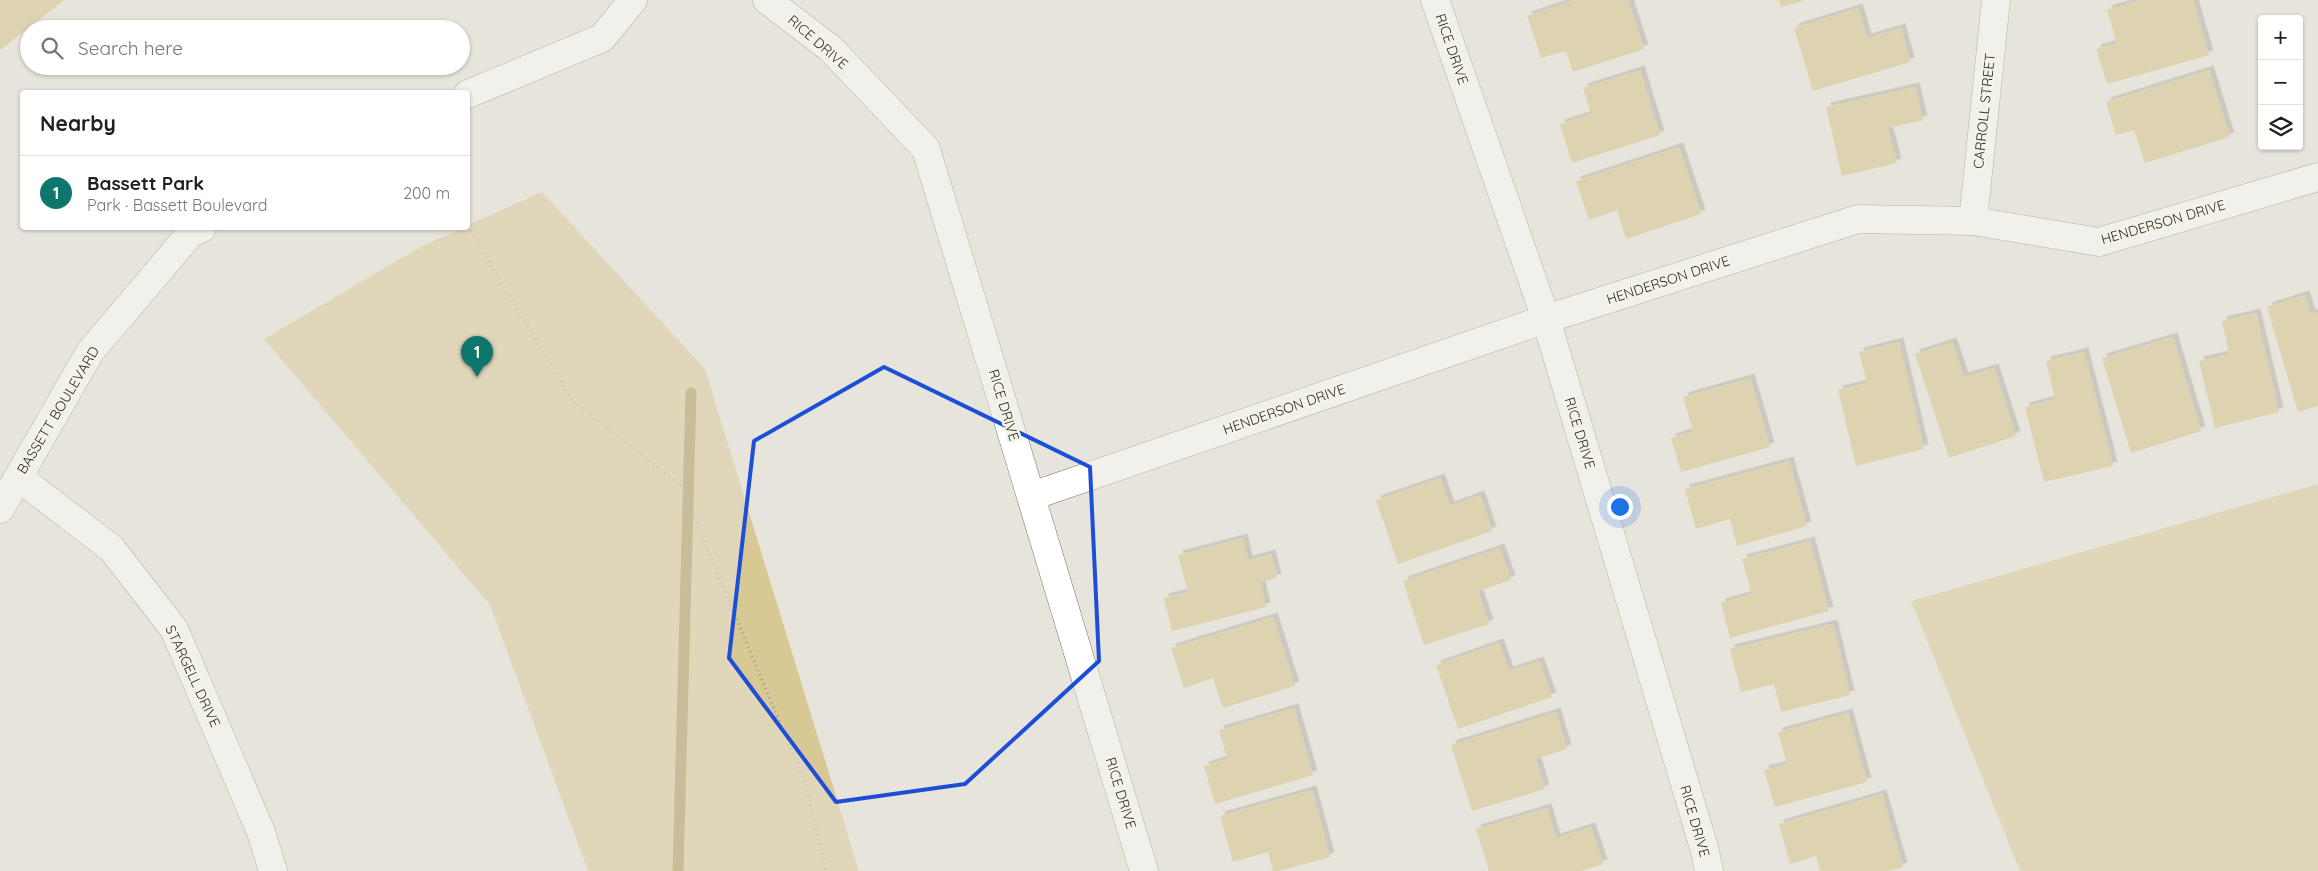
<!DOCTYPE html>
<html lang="en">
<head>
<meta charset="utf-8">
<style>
	:root { --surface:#fff; --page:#f6f6f6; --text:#202124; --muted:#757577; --line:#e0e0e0; --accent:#0f766e }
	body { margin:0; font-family:Quicksand,sans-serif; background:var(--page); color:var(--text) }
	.controls { position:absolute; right:15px; top:15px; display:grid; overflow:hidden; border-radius:5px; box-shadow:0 1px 4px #0004 }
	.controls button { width:45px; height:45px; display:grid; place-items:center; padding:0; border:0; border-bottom:1px solid var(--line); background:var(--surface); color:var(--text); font:25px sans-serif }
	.you { position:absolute; left:1619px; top:506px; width:18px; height:18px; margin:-12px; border:4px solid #fff; border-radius:50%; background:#1a73e8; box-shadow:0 0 0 8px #1a73e833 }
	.badge { display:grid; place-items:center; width:32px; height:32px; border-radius:50%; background:var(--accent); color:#fff; font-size:16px; font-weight:700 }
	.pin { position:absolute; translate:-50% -41px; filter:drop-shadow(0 1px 2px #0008) }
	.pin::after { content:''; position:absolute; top:26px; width:18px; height:15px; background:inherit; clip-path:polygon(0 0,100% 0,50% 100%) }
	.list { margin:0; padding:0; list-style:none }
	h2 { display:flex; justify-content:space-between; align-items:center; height:65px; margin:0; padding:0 20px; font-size:21px }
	h2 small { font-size:16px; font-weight:400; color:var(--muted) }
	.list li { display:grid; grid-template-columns:32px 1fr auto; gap:15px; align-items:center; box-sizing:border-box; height:75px; padding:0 20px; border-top:1px solid var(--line) }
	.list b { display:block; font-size:19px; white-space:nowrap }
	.list p { margin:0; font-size:16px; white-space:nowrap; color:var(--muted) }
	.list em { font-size:16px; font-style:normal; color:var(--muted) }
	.icon { flex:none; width:28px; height:28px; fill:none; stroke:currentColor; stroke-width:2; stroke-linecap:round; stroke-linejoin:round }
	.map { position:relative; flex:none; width:2318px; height:871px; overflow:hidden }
	.search { position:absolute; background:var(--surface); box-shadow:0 1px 4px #0004; left:20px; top:20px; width:450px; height:55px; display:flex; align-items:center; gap:12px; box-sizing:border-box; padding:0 18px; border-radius:28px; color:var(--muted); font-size:19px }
	.panel { position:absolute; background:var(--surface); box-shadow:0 1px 4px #0004; left:20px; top:90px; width:450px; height:140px; border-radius:5px }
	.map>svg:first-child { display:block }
</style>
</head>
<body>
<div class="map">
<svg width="2318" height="871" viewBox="0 0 2318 871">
	<defs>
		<filter id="shadow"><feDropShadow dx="4.5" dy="-4.5" stdDeviation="0" flood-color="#0004"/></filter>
	</defs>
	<rect width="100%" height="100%" fill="#e7e4db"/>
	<!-- green -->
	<g fill="#d8c894">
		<path d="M 542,192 L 705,369 L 859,871 L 588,871 L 490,605 L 264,339 L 420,247 L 463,228 L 468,228 L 468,225 Z"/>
		<path d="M 2318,484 L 2318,871 L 2020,871 L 1911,601 Z"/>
	</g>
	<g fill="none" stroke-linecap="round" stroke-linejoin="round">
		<!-- stream -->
		<path stroke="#a28e4b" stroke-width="11" d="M 678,871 L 691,393"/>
	</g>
	<!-- building -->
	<g fill="#d3bf7b" filter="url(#shadow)">
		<path d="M 0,0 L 64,0 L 0,50 Z"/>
		<path d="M 1575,0 L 1628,0 L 1644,49 L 1573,72 L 1566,51 L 1541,58 L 1527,16 Z"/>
		<path d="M 1779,0 L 1803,0 L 1803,1 L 1781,7 Z"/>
		<path d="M 2140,0 L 2193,0 L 2209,55 L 2107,84 L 2096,49 L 2117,43 L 2107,10 Z"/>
		<path d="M 1858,8 L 1867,38 L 1901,28 L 1910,62 L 1813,91 L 1794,28 Z"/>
		<path d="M 1640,70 L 1660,135 L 1572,163 L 1560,124 L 1591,114 L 1583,88 Z"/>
		<path d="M 2209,70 L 2230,137 L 2145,163 L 2134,130 L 2116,135 L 2106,102 Z"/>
		<path d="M 1915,87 L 1923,120 L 1888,128 L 1897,163 L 1842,176 L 1826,107 Z"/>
		<path d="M 1679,147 L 1701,214 L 1626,239 L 1617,210 L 1589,220 L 1576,181 Z"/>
		<path d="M 2305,295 L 2311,314 L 2318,312 L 2318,406 L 2298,412 L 2267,307 Z"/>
		<path d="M 2256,313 L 2279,412 L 2215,428 L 2199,361 L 2229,354 L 2222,321 Z"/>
		<path d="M 2173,337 L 2201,431 L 2131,453 L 2102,358 Z"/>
		<path d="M 1899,342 L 1924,449 L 1856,466 L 1838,390 L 1867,383 L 1859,352 Z"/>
		<path d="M 1952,342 L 1964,377 L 1994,368 L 2016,436 L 1949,458 L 1915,354 Z"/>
		<path d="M 2084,352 L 2113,466 L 2044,482 L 2025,407 L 2055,399 L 2046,361 Z"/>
		<path d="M 1750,378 L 1770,447 L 1681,472 L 1671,438 L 1693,431 L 1683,397 Z"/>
		<path d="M 1789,461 L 1807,526 L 1737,546 L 1730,519 L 1696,529 L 1685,489 Z"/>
		<path d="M 1440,478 L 1450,506 L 1480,495 L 1492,531 L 1398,564 L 1376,500 Z"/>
		<path d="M 1243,538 L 1248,560 L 1271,554 L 1277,578 L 1260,582 L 1266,607 L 1172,631 L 1164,598 L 1188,592 L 1178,555 Z"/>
		<path d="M 1810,541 L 1829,611 L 1730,638 L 1721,603 L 1752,594 L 1742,559 Z"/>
		<path d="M 1500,548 L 1511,580 L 1478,591 L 1489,624 L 1424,645 L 1403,581 Z"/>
		<path d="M 1273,617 L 1295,686 L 1223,708 L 1213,678 L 1184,688 L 1171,648 Z"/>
		<path d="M 1833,624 L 1850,695 L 1781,712 L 1774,684 L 1741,692 L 1730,649 Z"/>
		<path d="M 1499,643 L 1509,671 L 1539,661 L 1552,697 L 1458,729 L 1436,665 Z"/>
		<path d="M 1294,708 L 1313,775 L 1215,804 L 1204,766 L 1227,759 L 1219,730 Z"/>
		<path d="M 1556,712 L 1567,749 L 1536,759 L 1545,789 L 1472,811 L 1451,745 Z"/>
		<path d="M 1848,713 L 1867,782 L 1775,807 L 1764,770 L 1787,764 L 1778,732 Z"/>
		<path d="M 1312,790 L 1330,857 L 1279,871 L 1273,871 L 1268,852 L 1233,862 L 1220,816 Z"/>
		<path d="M 1882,794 L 1903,867 L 1889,871 L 1820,871 L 1816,856 L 1790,864 L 1779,824 Z"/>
		<path d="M 1547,808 L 1556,838 L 1591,827 L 1603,864 L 1581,871 L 1489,871 L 1476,829 Z"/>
	</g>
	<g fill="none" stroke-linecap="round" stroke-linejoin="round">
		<defs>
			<g id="minor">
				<path d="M 767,0 L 831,49 L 926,149 L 1144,871"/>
				<path d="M 1435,0 L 1546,319 L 1705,851 L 1709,871"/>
				<path d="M 468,94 L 602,38 L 633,0"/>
				<path d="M 1973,221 L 1996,0"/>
				<path d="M 18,477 L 111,548 L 174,629 L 261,832 L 273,871"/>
				<path d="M 1032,496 L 1546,319 L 1858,219 L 1973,221 L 2099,242 L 2318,177"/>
				<path d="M 0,509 L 90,352 L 190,234 L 202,228"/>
			</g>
		</defs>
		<!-- minor casing -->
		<use href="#minor" stroke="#79766d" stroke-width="29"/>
		<!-- path -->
		<path stroke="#9c9a93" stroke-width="3" stroke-dasharray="1 4" stroke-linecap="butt" d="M 468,227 L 572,400 L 682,487 L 806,786 L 826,871"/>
		<!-- minor -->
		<use href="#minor" stroke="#fff" stroke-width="28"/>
	</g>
	<!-- marked area -->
	<path d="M0 0H2318V871H0ZM 884,367 L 1090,467 L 1099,661 L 965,784 L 836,802 L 729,658 L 754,441 Z" fill="#e7e4db" fill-opacity=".55" fill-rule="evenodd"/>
	<path fill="none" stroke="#1d4ed8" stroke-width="4" stroke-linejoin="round" d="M 884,367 L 1090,467 L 1099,661 L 965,784 L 836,802 L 729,658 L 754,441 Z"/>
	<g text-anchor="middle" stroke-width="5" stroke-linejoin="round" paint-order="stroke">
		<!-- street labels -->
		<g font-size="14" fill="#2e2d29" stroke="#f5f2e8">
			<text transform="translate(818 42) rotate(41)" y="5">RICE DRIVE</text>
			<text transform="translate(1452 49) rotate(71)" y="5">RICE DRIVE</text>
			<text transform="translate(1984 111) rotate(-84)" y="5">CARROLL STREET</text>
			<text transform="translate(2163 222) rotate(-16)" y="5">HENDERSON DRIVE</text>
			<text transform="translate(1668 280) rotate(-18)" y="5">HENDERSON DRIVE</text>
			<text transform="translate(1004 405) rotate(73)" y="5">RICE DRIVE</text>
			<text transform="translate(1284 409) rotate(-19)" y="5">HENDERSON DRIVE</text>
			<text transform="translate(58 410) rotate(-59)" y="5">BASSETT BOULEVARD</text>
			<text transform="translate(1580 433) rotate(73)" y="5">RICE DRIVE</text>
			<text transform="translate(193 676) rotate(65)" y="5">STARGELL DRIVE</text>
			<text transform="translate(1121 793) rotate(73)" y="5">RICE DRIVE</text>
			<text transform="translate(1695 821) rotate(74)" y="5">RICE DRIVE</text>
		</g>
	</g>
</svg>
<div class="controls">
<button>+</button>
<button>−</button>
<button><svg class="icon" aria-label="layers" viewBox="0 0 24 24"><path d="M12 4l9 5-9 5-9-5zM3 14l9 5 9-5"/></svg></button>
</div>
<div class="you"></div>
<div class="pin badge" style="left:477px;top:377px">1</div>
<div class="search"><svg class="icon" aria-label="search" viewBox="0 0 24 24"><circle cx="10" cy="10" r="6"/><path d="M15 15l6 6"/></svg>Search here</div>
<section class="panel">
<h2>Nearby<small></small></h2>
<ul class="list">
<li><span class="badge">1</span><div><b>Bassett Park</b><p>Park · Bassett Boulevard</p></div><em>200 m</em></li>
</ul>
</section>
</div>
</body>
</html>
